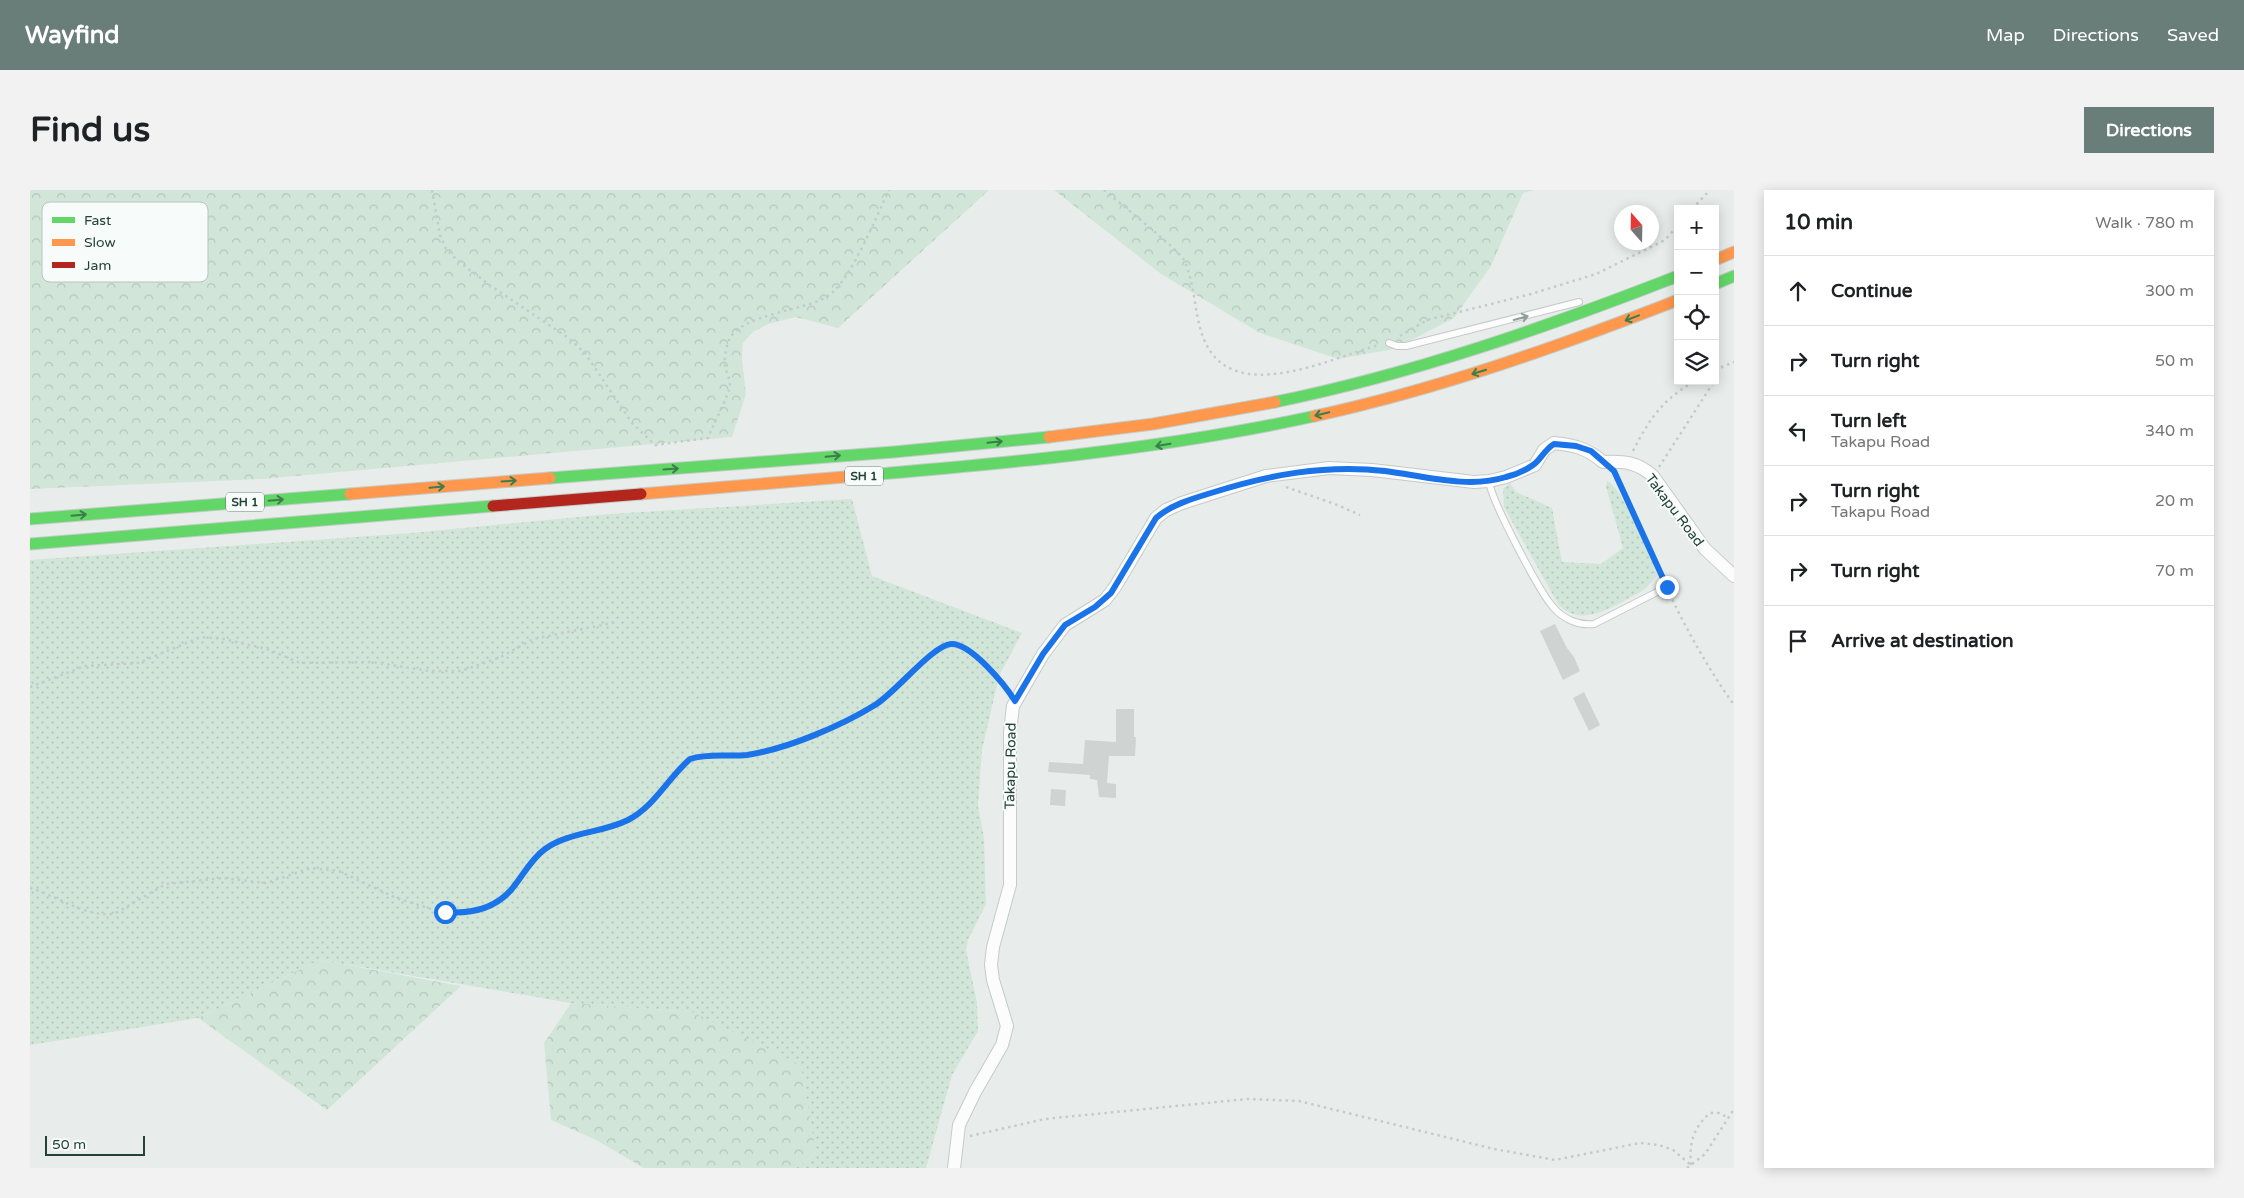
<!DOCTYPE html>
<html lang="en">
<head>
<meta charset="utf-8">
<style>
	:root { --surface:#fff; --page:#f2f2f2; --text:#202124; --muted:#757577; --line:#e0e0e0; --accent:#697e78 }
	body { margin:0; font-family:"Varela Round",sans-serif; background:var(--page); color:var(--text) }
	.controls { position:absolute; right:15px; top:15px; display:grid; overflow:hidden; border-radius:0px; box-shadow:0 2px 12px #0003 }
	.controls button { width:45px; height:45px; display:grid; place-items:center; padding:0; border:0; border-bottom:1px solid var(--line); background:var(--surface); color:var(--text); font:25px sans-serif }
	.compass { position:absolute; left:1584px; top:15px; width:45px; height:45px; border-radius:50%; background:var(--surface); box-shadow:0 2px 12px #0003; rotate:340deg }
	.scale { position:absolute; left:15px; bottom:12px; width:100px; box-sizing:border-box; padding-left:5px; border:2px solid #24423a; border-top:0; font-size:14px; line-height:18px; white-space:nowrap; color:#24423a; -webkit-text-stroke:4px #f7fbf9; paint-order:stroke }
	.stop { position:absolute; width:15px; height:15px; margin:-11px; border:4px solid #1a73e8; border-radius:50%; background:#fff }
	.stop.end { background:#1a73e8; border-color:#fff; box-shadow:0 1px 5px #0008 }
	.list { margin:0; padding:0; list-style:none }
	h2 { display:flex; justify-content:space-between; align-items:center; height:65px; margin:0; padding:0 20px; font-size:21px }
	h2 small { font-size:16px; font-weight:400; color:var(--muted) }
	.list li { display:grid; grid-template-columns:32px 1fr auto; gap:15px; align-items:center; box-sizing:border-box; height:70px; padding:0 20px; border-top:1px solid var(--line) }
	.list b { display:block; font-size:19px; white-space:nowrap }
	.list p { margin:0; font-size:16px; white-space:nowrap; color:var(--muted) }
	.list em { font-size:16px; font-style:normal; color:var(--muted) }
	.icon { flex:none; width:28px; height:28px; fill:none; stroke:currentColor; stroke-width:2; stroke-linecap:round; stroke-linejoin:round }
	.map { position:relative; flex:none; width:1704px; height:978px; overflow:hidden; border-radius:0px }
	header { display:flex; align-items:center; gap:30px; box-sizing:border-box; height:70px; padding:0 25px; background:var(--accent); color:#fff }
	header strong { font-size:24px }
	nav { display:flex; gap:28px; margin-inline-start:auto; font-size:18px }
	.intro { display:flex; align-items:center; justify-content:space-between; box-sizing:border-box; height:120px; padding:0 30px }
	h1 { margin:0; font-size:35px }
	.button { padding:12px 22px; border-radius:0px; background:var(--accent); color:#fff; font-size:18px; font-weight:700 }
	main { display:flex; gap:30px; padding:0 30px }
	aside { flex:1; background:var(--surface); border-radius:0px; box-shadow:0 2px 12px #0003 }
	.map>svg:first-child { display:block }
</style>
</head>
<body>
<header>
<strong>Wayfind</strong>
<nav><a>Map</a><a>Directions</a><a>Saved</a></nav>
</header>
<div class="intro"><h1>Find us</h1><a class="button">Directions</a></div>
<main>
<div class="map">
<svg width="1704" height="978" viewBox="0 0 1704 978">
	<defs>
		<pattern id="grass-dots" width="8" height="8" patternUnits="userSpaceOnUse" patternTransform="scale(1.25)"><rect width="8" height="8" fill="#d1e6d8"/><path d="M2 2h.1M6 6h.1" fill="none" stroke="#b3c6ba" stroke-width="1.8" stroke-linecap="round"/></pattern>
		<pattern id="forest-crowns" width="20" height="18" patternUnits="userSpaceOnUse" patternTransform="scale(1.25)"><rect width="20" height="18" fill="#d1e6d8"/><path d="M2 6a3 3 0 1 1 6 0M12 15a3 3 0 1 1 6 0" fill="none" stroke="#b3c6ba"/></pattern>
	</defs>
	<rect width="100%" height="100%" fill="#e8edeb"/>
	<!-- grass -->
	<g fill="url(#grass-dots)">
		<path d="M 1577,291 C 1593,297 1620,367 1628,385 L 1615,399 L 1609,403 C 1584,415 1552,440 1528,414 L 1474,317 L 1473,299 L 1480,293 L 1486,302 L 1522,318 L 1532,372 L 1571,374 L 1593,358 L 1576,297 Z"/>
		<path d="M 822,309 L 842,386 L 992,443 L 969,486 L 952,560 L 948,616 L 954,648 L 956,714 L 938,750 L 936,760 L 947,813 L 948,841 L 922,885 L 896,978 L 766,978 L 786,963 L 662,822 L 541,813 L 290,770 L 168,828 L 0,855 L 0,370 L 382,343 L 580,324 Z"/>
	</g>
	<!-- forest -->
	<g fill="url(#forest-crowns)">
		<path d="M 0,0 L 959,0 L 808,138 L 766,127 L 738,134 L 723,142 L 713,153 L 712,170 L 716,204 L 702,247 L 232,289 L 0,299 Z"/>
		<path d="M 1024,0 L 1504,0 L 1493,3 L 1461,76 L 1424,128 L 1364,159 L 1308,169 L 1230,143 L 1131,84 Z"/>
		<path d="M 290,770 L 431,796 L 297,920 L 168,828 Z"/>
		<path d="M 541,813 L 662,822 L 771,875 L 786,963 L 766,978 L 614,978 L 566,950 L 521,930 L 514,853 Z"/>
	</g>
	<!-- building -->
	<g fill="#cfd4d2">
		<path d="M 1525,434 L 1537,458 L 1544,467 L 1550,481 L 1533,490 L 1510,441 Z"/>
		<path d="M 1554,502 L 1570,535 L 1559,541 L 1543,508 Z"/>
		<path d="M 1086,519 L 1104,519 L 1104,547 L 1106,547 L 1105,566 L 1079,566 L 1077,593 L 1086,594 L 1086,608 L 1069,607 L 1067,590 L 1060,589 L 1060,585 L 1018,582 L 1019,572 L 1053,574 L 1055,550 L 1086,552 Z"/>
		<path d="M 1021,599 L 1036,600 L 1035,616 L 1020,615 Z"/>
	</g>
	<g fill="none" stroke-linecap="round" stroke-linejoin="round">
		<defs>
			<g id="lane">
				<path d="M 1359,153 L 1367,156 L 1376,156 L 1549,112"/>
				<path d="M 1459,291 C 1461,310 1509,401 1523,417 C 1533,429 1549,436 1564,434 L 1627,402"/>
			</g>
			<path id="street" d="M 924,978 L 929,935 L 945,902 L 972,855 L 977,836 L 963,790 L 961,775 L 963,757 L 980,695 L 980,542 L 983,516 L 1013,464 L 1035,435 L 1075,410 L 1085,397 L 1126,328 L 1136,320 L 1152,313 L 1236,286 L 1299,278 L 1342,280 L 1444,292 L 1459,291 L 1476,287 L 1505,275 L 1514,260 L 1524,253 C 1544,255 1557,258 1573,272 C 1594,271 1607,272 1623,286 L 1675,359 L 1704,386"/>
			<g id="fast">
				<path d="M 1685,94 L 1704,86"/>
				<path d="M 1245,212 C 1383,184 1517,137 1648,86"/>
				<path d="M 826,286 C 981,273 1134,259 1285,226"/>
				<path d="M 520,288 L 864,262 L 1019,247"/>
				<path d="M 0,329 L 320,304"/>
				<path d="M 0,354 L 463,316"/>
			</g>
			<g id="slow">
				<path d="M 1685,70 L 1704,62"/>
				<path d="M 1285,226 C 1409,199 1530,156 1648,110"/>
				<path d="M 1019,247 L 1123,234 L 1245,212"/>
				<path d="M 320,304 L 520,288"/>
				<path d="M 611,304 L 826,286"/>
			</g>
			<path id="jam" d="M 463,316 L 611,304"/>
		</defs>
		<!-- lane casing -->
		<use href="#lane" stroke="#c5cac8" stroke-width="8"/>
		<!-- street casing -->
		<use href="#street" stroke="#c5cac8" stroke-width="14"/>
		<!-- fast casing -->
		<use href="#fast" stroke="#c3ccc9" stroke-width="13"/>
		<!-- slow casing -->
		<use href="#slow" stroke="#c3ccc9" stroke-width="13"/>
		<!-- jam casing -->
		<use href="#jam" stroke="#c3ccc9" stroke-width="13"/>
		<!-- path -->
		<g stroke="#c3ccca" stroke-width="2.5" stroke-dasharray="2.5 4" stroke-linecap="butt">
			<path d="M 402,0 L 410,45 L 416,59 L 428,71 L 461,96 L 537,147 L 555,163 L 602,233 L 625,255 L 678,248 C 683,234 698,208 700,195 C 700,189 696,182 695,176 C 694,170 696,156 699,150 C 710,124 775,121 798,106 C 820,92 847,25 859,0"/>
			<path d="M 1074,0 C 1087,11 1149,60 1154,70 C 1165,93 1164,123 1173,147 C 1200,219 1300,168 1349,155"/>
			<path d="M 1662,19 L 1680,0"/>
			<path d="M 1370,146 L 1397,130 L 1501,104 L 1566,84 L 1635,50 L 1648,35"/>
			<path d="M 1685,180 L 1704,172"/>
			<path d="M 1603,261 C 1620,228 1632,210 1665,191"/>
			<path d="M 1629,277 L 1685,190"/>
			<path d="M 1587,285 C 1620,364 1654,445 1704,515"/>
			<path d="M 1256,297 L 1305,314 L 1330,325"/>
			<path d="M 0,497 L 55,476 L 108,473 L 171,447 L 193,449 L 237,459 L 270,473 L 342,472 L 399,481 L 431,481 L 471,467 L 503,449 L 587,432"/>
			<path d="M 0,698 C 28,706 54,727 84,724 L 136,694 L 193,688 L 236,693 L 281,678 L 309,681 L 364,707 L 404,720 L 425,723 L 450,719 L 468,711 L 482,700 L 506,666 L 524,653 L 578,638 L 612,622 L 650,578 L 660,569 L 672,565 L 718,564 L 762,552 L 810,532 L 855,508 L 912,457 C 938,446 964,483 979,501"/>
			<path d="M 940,946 L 1015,929 L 1217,909 L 1269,911 L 1464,959 L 1525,970 L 1610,953 L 1629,955 L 1643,960 L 1661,975"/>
			<path d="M 1661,975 C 1659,953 1663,938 1680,923 L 1689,923 L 1699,928"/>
			<path d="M 1657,978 L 1675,964 L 1704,919"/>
		</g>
		<!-- lane -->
		<use href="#lane" stroke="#fcfcfc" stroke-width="6"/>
		<!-- street -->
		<use href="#street" stroke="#fcfcfc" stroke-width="12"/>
		<!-- fast -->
		<use href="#fast" stroke="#63d668" stroke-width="11"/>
		<!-- slow -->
		<use href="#slow" stroke="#ff974d" stroke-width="11"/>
		<!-- jam -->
		<use href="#jam" stroke="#b3261e" stroke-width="11"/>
	</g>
	<!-- one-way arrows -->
	<defs><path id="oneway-shaft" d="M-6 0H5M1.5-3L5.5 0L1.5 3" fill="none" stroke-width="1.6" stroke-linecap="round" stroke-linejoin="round" transform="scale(1.25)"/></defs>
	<use stroke="#909f9b" href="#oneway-shaft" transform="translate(1491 128) rotate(-15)"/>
	<g stroke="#3d7d4c">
		<use href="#oneway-shaft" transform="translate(1602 128) rotate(159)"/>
		<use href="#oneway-shaft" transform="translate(1449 182) rotate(163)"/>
		<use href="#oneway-shaft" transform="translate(1292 224) rotate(167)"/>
		<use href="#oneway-shaft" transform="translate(965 252) rotate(-6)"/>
		<use href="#oneway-shaft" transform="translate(1133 255) rotate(171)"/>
		<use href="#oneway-shaft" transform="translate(803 266) rotate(-5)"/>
		<use href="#oneway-shaft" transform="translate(641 279) rotate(-4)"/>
		<use href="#oneway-shaft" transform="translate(479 291) rotate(-4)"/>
		<use href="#oneway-shaft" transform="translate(407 297) rotate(-5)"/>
		<use href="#oneway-shaft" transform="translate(246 310) rotate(-5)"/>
		<use href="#oneway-shaft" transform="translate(49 325) rotate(-5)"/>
	</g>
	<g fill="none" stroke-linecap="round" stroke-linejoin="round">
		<!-- route -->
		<path stroke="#1a73e8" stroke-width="6" d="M 415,722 C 439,724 464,719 481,700 C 493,686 500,670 515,659 C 539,642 572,643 598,630 C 624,617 638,588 660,569 C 679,563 698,567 717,565 C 757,559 811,536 845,515 C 865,503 903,455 921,454 C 941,453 975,495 985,511 L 1013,464 L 1035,435 L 1065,417 L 1081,403 L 1126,328 C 1141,315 1161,309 1181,303 C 1238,285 1295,274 1355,281 C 1394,286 1438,299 1476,287 C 1484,285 1496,280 1503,275 C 1510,271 1514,260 1524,254 L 1546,256 L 1561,261 L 1584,281 L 1637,397"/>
	</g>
	<g text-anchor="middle" stroke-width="4" stroke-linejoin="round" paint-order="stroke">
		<!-- shield labels -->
		<g fill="#f7fbf9" stroke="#637a73" stroke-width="1">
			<rect x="815" y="276.5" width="38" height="19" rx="4"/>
			<rect x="196" y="302.5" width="38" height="19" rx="4"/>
		</g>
		<g font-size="12" font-weight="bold" fill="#24423a">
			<text x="834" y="290">SH 1</text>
			<text x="215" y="316">SH 1</text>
		</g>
		<!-- street labels -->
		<g font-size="14" fill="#24423a" stroke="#f7fbf9">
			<text transform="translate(1645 320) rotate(53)" y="5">Takapu Road</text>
			<text transform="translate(980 576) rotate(-89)" y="5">Takapu Road</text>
		</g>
	</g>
	<!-- legend -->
	<rect x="12" y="12" width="166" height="80" rx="8" fill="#f7fbf9" stroke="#b8c4c0" stroke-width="1"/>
	<rect x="22" y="27" width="23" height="6" fill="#63d668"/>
	<rect x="22" y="49" width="23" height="7" fill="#ff974d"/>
	<rect x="22" y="72" width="23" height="6" fill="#b3261e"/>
	<g font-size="14" fill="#24423a">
		<text x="54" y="35">Fast</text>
		<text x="54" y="57">Slow</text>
		<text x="54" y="80">Jam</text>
	</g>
</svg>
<div class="controls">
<button>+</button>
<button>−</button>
<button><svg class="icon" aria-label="locate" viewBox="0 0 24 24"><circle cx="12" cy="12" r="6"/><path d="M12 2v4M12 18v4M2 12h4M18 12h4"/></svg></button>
<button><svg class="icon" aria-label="layers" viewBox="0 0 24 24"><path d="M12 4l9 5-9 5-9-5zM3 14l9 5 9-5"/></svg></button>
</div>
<svg class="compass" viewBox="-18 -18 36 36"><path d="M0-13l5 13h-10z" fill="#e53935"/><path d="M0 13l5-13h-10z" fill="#757577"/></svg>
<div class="scale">50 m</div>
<div class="stop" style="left:415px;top:722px"></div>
<div class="stop end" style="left:1637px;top:397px"></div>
</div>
<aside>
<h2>10 min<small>Walk · 780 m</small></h2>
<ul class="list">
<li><svg class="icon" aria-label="ahead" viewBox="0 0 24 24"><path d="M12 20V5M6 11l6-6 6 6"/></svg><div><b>Continue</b></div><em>300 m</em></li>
<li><svg class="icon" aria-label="right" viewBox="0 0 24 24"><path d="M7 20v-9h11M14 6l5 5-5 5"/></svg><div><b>Turn right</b></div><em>50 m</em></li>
<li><svg class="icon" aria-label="left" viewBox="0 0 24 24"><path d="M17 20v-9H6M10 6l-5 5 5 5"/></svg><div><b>Turn left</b><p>Takapu Road</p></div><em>340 m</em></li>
<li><svg class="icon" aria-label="right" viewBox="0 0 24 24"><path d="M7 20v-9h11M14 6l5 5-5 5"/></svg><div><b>Turn right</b><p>Takapu Road</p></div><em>20 m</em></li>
<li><svg class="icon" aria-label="right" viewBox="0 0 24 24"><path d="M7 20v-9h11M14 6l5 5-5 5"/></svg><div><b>Turn right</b></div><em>70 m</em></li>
<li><svg class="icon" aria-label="arrive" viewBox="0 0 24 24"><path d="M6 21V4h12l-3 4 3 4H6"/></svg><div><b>Arrive at destination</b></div></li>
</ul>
</aside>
</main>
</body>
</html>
